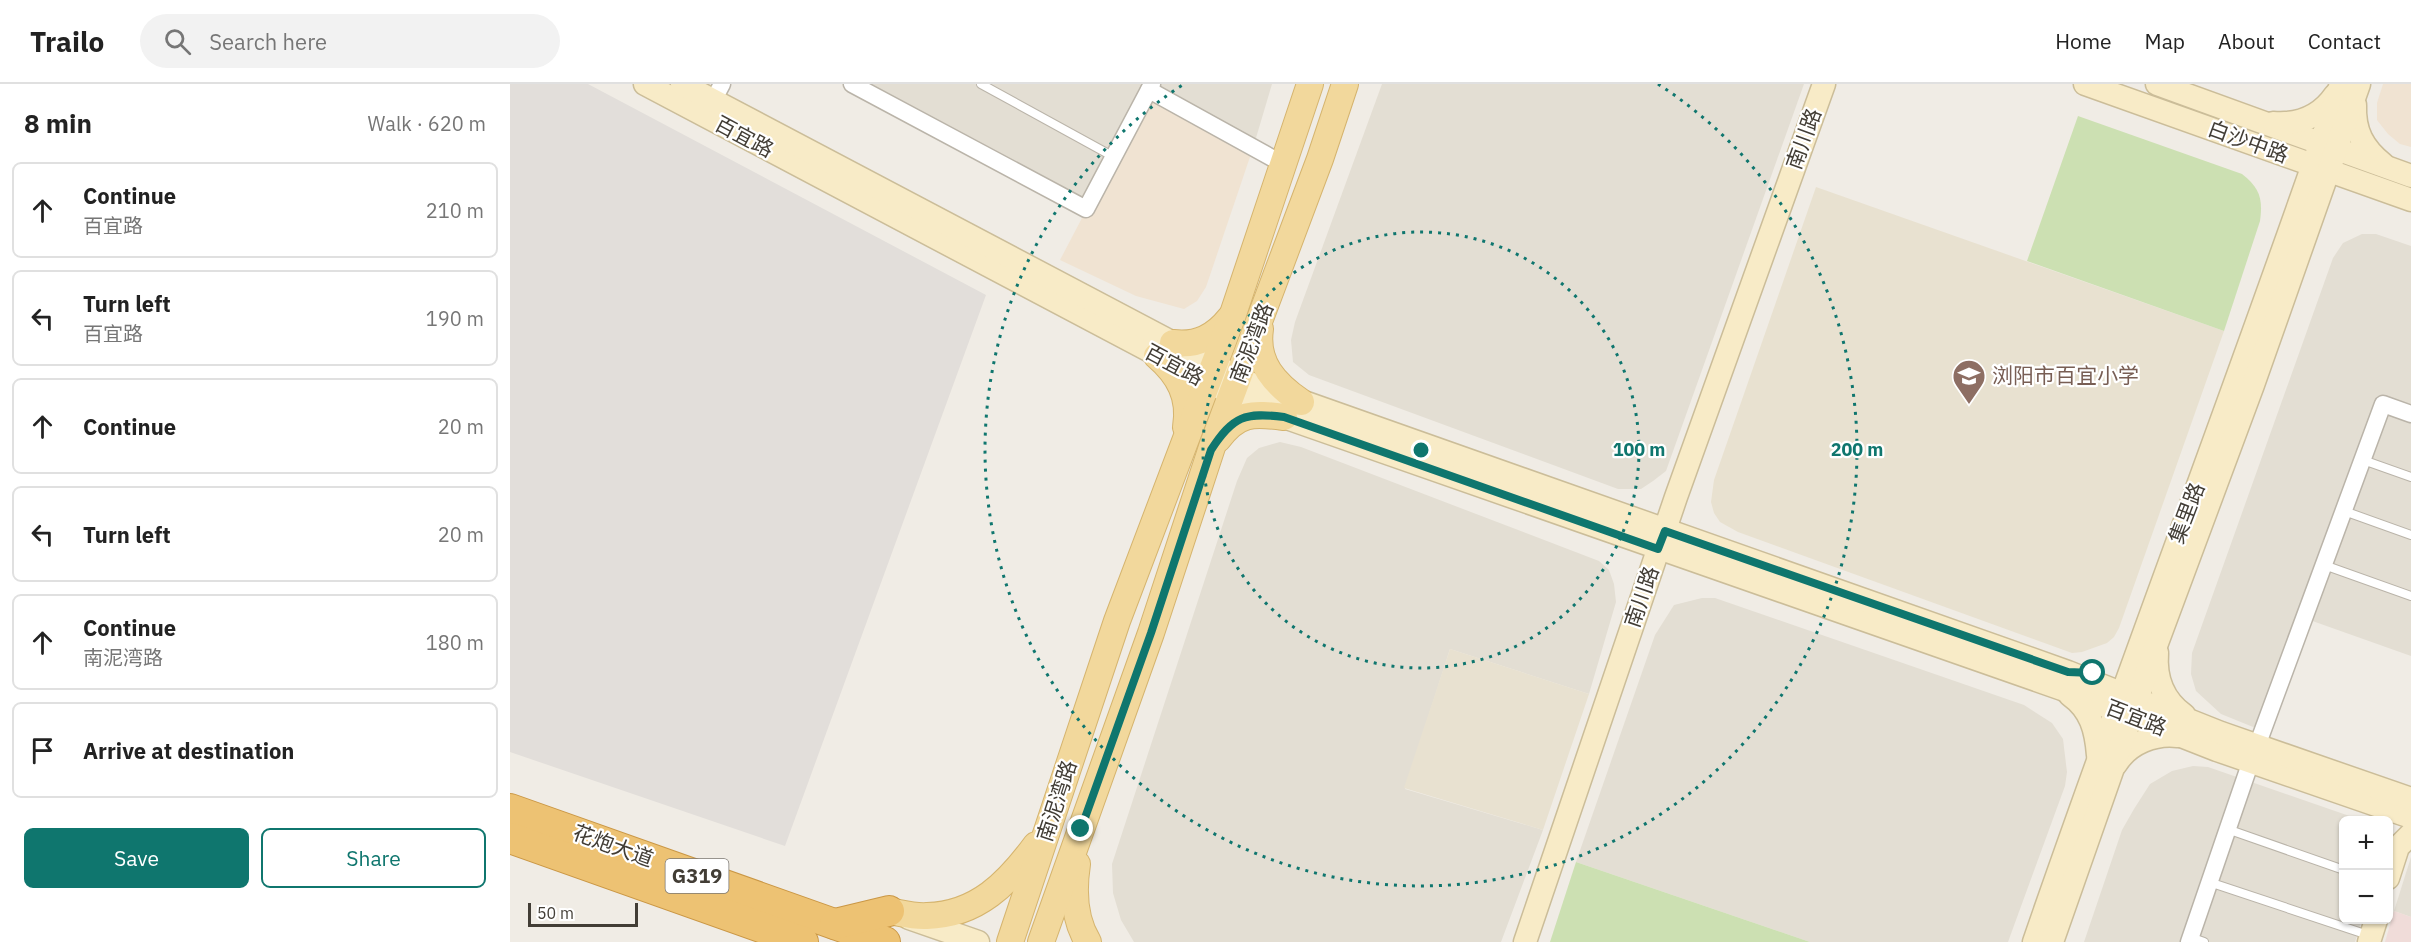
<!DOCTYPE html>
<html lang="en">
<head>
<meta charset="utf-8">
<style>
	:root { --surface:#fff; --page:#f2f2f2; --text:#222; --muted:#767676; --line:#e0e0e0; --accent:#0f766e }
	body { margin:0; font-family:"IBM Plex Sans","Noto Sans SC",sans-serif; background:var(--page); color:var(--text) }
	.controls { position:absolute; right:18px; bottom:18px; display:grid; overflow:hidden; border-radius:9px; box-shadow:0 2px 4px #0004 }
	.controls button { width:54px; height:54px; display:grid; place-items:center; padding:0; border:0; border-bottom:2px solid var(--line); background:var(--surface); color:var(--text); font:30px sans-serif }
	.scale { position:absolute; left:18px; bottom:15px; width:110px; box-sizing:border-box; padding-left:6px; border:3px solid #423d35; border-top:0; font-size:16px; line-height:21px; white-space:nowrap; color:#423d35; -webkit-text-stroke:4px #fff; paint-order:stroke }
	.stop { position:absolute; width:18px; height:18px; margin:-14px; border:4px solid #0f766e; border-radius:50%; background:#fff }
	.stop.end { background:#0f766e; border-color:#fff; box-shadow:0 2px 6px #0008 }
	.list { margin:0; padding:0; list-style:none }
	h2 { display:flex; justify-content:space-between; align-items:center; height:78px; margin:0; padding:0 24px; font-size:26px }
	h2 small { font-size:20px; font-weight:400; color:var(--muted) }
	.list li { display:grid; grid-template-columns:39px 1fr auto; gap:18px; align-items:center; box-sizing:border-box; height:96px; margin:0 12px 12px; padding:0 12px; border:2px solid var(--line); border-radius:9px }
	.list b { display:block; font-size:22px; white-space:nowrap }
	.list p { margin:0; font-size:20px; white-space:nowrap; color:var(--muted) }
	.list em { font-size:20px; font-style:normal; color:var(--muted) }
	.actions { display:flex; gap:12px; padding:18px 24px }
	.actions a { flex:1; padding:14px 0; border:2px solid var(--accent); border-radius:9px; text-align:center; font-size:21px; color:var(--accent) }
	.actions .main { background:var(--accent); color:#fff }
	.icon { flex:none; width:33px; height:33px; fill:none; stroke:currentColor; stroke-width:2; stroke-linecap:round; stroke-linejoin:round }
	.map { position:relative; flex:none; width:1901px; height:858px; overflow:hidden }
	header { display:flex; align-items:center; gap:36px; box-sizing:border-box; height:84px; padding:0 30px; background:var(--surface); border-bottom:2px solid var(--line) }
	header strong { font-size:28px }
	nav { display:flex; gap:33px; margin-inline-start:auto; font-size:21px }
	.search { width:420px; height:54px; background:var(--page); display:flex; align-items:center; gap:15px; box-sizing:border-box; padding:0 21px; border-radius:33px; color:var(--muted); font-size:22px }
	main { display:flex }
	aside { flex:1; background:var(--surface) }
	.map>svg:first-child { display:block }
</style>
</head>
<body>
<header>
<strong>Trailo</strong>
<div class="search"><svg class="icon" aria-label="search" viewBox="0 0 24 24"><circle cx="10" cy="10" r="6"/><path d="M15 15l6 6"/></svg>Search here</div>
<nav><a>Home</a><a>Map</a><a>About</a><a>Contact</a></nav>
</header>
<main>
<aside>
<h2>8 min<small>Walk · 620 m</small></h2>
<ul class="list">
<li><svg class="icon" aria-label="ahead" viewBox="0 0 24 24"><path d="M12 20V5M6 11l6-6 6 6"/></svg><div><b>Continue</b><p>百宜路</p></div><em>210 m</em></li>
<li><svg class="icon" aria-label="left" viewBox="0 0 24 24"><path d="M17 20v-9H6M10 6l-5 5 5 5"/></svg><div><b>Turn left</b><p>百宜路</p></div><em>190 m</em></li>
<li><svg class="icon" aria-label="ahead" viewBox="0 0 24 24"><path d="M12 20V5M6 11l6-6 6 6"/></svg><div><b>Continue</b></div><em>20 m</em></li>
<li><svg class="icon" aria-label="left" viewBox="0 0 24 24"><path d="M17 20v-9H6M10 6l-5 5 5 5"/></svg><div><b>Turn left</b></div><em>20 m</em></li>
<li><svg class="icon" aria-label="ahead" viewBox="0 0 24 24"><path d="M12 20V5M6 11l6-6 6 6"/></svg><div><b>Continue</b><p>南泥湾路</p></div><em>180 m</em></li>
<li><svg class="icon" aria-label="arrive" viewBox="0 0 24 24"><path d="M6 21V4h12l-3 4 3 4H6"/></svg><div><b>Arrive at destination</b></div></li>
</ul>
<div class="actions"><a class="main">Save</a><a>Share</a></div>
</aside>
<div class="map">
<svg width="1901" height="858" viewBox="0 0 1901 858">
	<rect width="100%" height="100%" fill="#f0ece5"/>
	<!-- residential -->
	<g fill="#e3ded3">
		<path d="M 342,0 L 762,0 L 743,64 L 576,125 Z"/>
		<path d="M 872,0 L 1294,0 L 1156,387 L 1143,397 L 1131,405 L 1108,405 L 799,291 L 783,278 L 781,256 L 785,238 Z"/>
		<path d="M 1852,150 L 1866,150 L 1901,162 L 1901,572 L 1794,534 L 1753,647 L 1711,630 L 1686,607 L 1681,590 L 1682,569 L 1823,174 L 1833,159 Z"/>
		<path d="M 770,358 L 791,363 L 1089,477 L 1099,486 L 1104,500 L 1106,518 L 1079,610 L 940,565 L 895,705 L 1033,746 L 991,858 L 624,858 L 611,836 L 603,809 L 602,780 L 727,397 L 737,374 L 749,364 Z"/>
		<path d="M 1192,514 L 1205,514 L 1514,621 L 1542,639 L 1553,655 L 1557,688 L 1555,702 L 1498,858 L 1300,858 L 1066,778 L 1145,551 L 1164,521 Z"/>
		<path d="M 1683,682 L 1698,683 L 1851,736 L 1834,736 L 1834,836 L 1852,836 L 1845,858 L 1574,858 L 1612,746 L 1624,725 L 1640,700 L 1662,687 Z"/>
		<path d="M 1901,773 L 1901,833 L 1884,827 Z"/>
	</g>
	<!-- commercial -->
	<g fill="#f0e3d2">
		<path d="M 1873,0 L 1901,0 L 1901,63 L 1890,60 L 1878,50 L 1867,36 L 1867,19 Z"/>
		<path d="M 639,6 L 743,64 L 696,203 L 687,217 L 674,225 L 626,212 L 550,176 Z"/>
	</g>
	<!-- industrial -->
	<path fill="#e2deda" d="M 0,0 L 78,0 L 476,211 L 275,762 L 0,668 Z"/>
	<!-- education -->
	<g fill="#e8e1d0">
		<path d="M 1306,103 L 1714,247 L 1609,544 L 1604,553 L 1597,559 L 1572,568 L 1562,569 L 1228,448 L 1210,438 L 1204,429 L 1201,418 L 1204,396 Z"/>
		<path d="M 940,565 L 1079,610 L 1033,746 L 894,704 Z"/>
	</g>
	<!-- medical -->
	<path fill="#f0dcd9" d="M 1884,827 L 1901,833 L 1901,858 L 1875,858 Z"/>
	<!-- green -->
	<g fill="#cce0b2">
		<path d="M 1568,32 L 1732,90 C 1750,104 1753,115 1750,137 L 1714,247 L 1517,177 Z"/>
		<path d="M 1066,778 L 1300,858 L 1040,858 Z"/>
	</g>
	<g fill="none" stroke-linecap="round" stroke-linejoin="round">
		<defs>
			<g id="lane">
				<path d="M 471,0 L 604,73"/>
				<path d="M 1853,376 L 1901,393"/>
				<path d="M 1834,427 L 1901,451"/>
				<path d="M 1814,481 L 1901,512"/>
				<path d="M 1717,745 L 1834,786"/>
				<path d="M 1699,798 L 1855,850"/>
				<path d="M 1680,853 L 1694,858"/>
			</g>
			<g id="street">
				<path d="M 342,0 L 576,125 L 642,0"/>
				<path d="M 639,6 L 773,80"/>
				<path d="M 203,17 L 212,0"/>
				<path d="M 1747,662 L 1873,320 L 1901,330"/>
				<path d="M 1679,858 L 1741,677"/>
			</g>
			<g id="secondary">
				<path d="M 135,0 L 731,315 L 774,333 L 1552,605 L 1707,666 L 1901,733"/>
				<path d="M 172,0 L 737,298 L 1558,588 L 1711,649 L 1901,715"/>
				<path d="M 1575,0 L 1901,116"/>
				<path d="M 1647,0 L 1901,92"/>
				<path d="M 1845,21 C 1844,47 1853,64 1873,80"/>
				<path d="M 1763,39 C 1788,41 1810,33 1825,11"/>
				<path d="M 1647,569 C 1645,595 1653,616 1674,631"/>
				<path d="M 1560,611 C 1581,626 1586,646 1588,671"/>
				<path d="M 1606,680 C 1619,659 1645,649 1668,652"/>
				<path d="M 1878,794 L 1888,763 L 1901,750"/>
				<path d="M 399,834 L 468,858"/>
				<path d="M 1015,858 L 1166,413 L 1314,0"/>
				<path d="M 1524,858 C 1623,571 1733,287 1831,0"/>
				<path d="M 1542,858 L 1644,567 L 1743,301 L 1849,0"/>
				<path d="M 1859,858 L 1866,836"/>
			</g>
			<g id="primary">
				<path d="M 750,245 C 745,279 765,300 791,318"/>
				<path d="M 663,259 C 687,262 705,253 720,234"/>
				<path d="M 647,272 C 669,291 681,313 676,343"/>
				<path d="M 708,355 C 728,328 743,329 774,333"/>
				<path d="M 567,780 C 563,806 564,835 578,858"/>
				<path d="M 379,827 C 391,829 404,833 417,832 C 467,831 498,799 526,761"/>
				<path d="M 500,858 L 607,537 L 721,236 L 800,0"/>
				<path d="M 531,858 L 641,549 L 703,360 L 810,75 L 835,0"/>
			</g>
			<g id="highway">
				<path d="M 0,725 L 375,858"/>
				<path d="M 0,754 L 293,858"/>
				<path d="M 325,840 L 379,827"/>
			</g>
		</defs>
		<!-- lane casing -->
		<use href="#lane" stroke="#bab4a9" stroke-width="10"/>
		<!-- street casing -->
		<use href="#street" stroke="#bab4a9" stroke-width="19"/>
		<!-- secondary casing -->
		<use href="#secondary" stroke="#cbbd99" stroke-width="25"/>
		<!-- primary casing -->
		<use href="#primary" stroke="#d5b46e" stroke-width="28"/>
		<!-- highway casing -->
		<use href="#highway" stroke="#ca9745" stroke-width="32"/>
		<!-- lane -->
		<use href="#lane" stroke="#fff" stroke-width="8"/>
		<!-- street -->
		<use href="#street" stroke="#fff" stroke-width="16"/>
		<!-- secondary -->
		<use href="#secondary" stroke="#f8ebc7" stroke-width="22"/>
		<!-- primary -->
		<use href="#primary" stroke="#f2d89c" stroke-width="26"/>
		<!-- highway -->
		<use href="#highway" stroke="#edc273" stroke-width="30"/>
	</g>
	<g fill="none" stroke-linecap="round" stroke-linejoin="round">
		<!-- route -->
		<path stroke="#0f766e" stroke-width="8" d="M 571,745 L 641,549 L 701,366 C 723,332 735,328 774,333 L 1148,465 L 1155,447 L 1558,588 L 1583,589"/>
	</g>
	<!-- distance rings -->
	<g fill="none" stroke="#0f766e" stroke-width="3" stroke-dasharray="3 6">
		<circle cx="911" cy="366" r="218"/>
		<path d="M1148 0A436 436 0 1 1 674 0"/>
	</g>
	<!-- icons -->
	<defs>
		<symbol id="school-pin" viewBox="-11 -11 22 30"><path d="M0 17L-7.5 6A9.5 9.5 0 1 1 7.5 6Z" fill="#8d6e63" stroke="#fff"/><path d="M0-5L7-2L0 1L-7-2ZM-4 1L0 2.5L4 1V4Q0 6-4 4Z" fill="#fff"/></symbol>
	</defs>
	<g fill-rule="evenodd">
		<use href="#school-pin" x="1440" y="273" width="38" height="52"/>
	</g>
	<g text-anchor="middle" stroke-width="4.5" stroke-linejoin="round" paint-order="stroke">
		<!-- shield labels -->
		<rect fill="#fff" stroke="#7b7772" stroke-width="1.5" x="155.5" y="775" width="63" height="34" rx="4.5"/>
		<g font-size="20" font-weight="bold" fill="#423d35">
			<text x="187" y="799">G319</text>
		</g>
		<!-- street labels -->
		<g font-size="21" fill="#423d35" stroke="#fff">
			<text transform="translate(234 53) rotate(28)" y="7">百宜路</text>
			<text transform="translate(1294 55) rotate(-70)" y="7">南川路</text>
			<text transform="translate(1738 58) rotate(20)" y="7">白沙中路</text>
			<text transform="translate(742 259) rotate(-69)" y="7">南泥湾路</text>
			<text transform="translate(664 281) rotate(28)" y="7">百宜路</text>
			<text transform="translate(1677 429) rotate(-69)" y="7">集里路</text>
			<text transform="translate(1132 513) rotate(-71)" y="7">南川路</text>
			<text transform="translate(1626 634) rotate(21)" y="7">百宜路</text>
			<text transform="translate(547 717) rotate(-72)" y="7">南泥湾路</text>
			<text transform="translate(103 762) rotate(20)" y="7">花炮大道</text>
		</g>
		<!-- education labels -->
		<g font-size="21" fill="#785e54" stroke="#fff" text-anchor="start">
			<text x="1482" y="299">浏阳市百宜小学</text>
		</g>
	</g>
	<circle cx="911" cy="366" r="9" fill="#0f766e" stroke="#fff" stroke-width="3"/>
	<g font-size="18" text-anchor="middle" font-weight="bold" fill="#0f766e" stroke="#fff" stroke-width="4.5" stroke-linejoin="round" paint-order="stroke">
		<text x="1129" y="372">100 m</text>
		<text x="1347" y="372">200 m</text>
	</g>
</svg>
<div class="controls">
<button>+</button>
<button>−</button>
</div>
<div class="scale">50 m</div>
<div class="stop" style="left:1583px;top:589px"></div>
<div class="stop end" style="left:571px;top:745px"></div>
</div>
</main>
</body>
</html>
